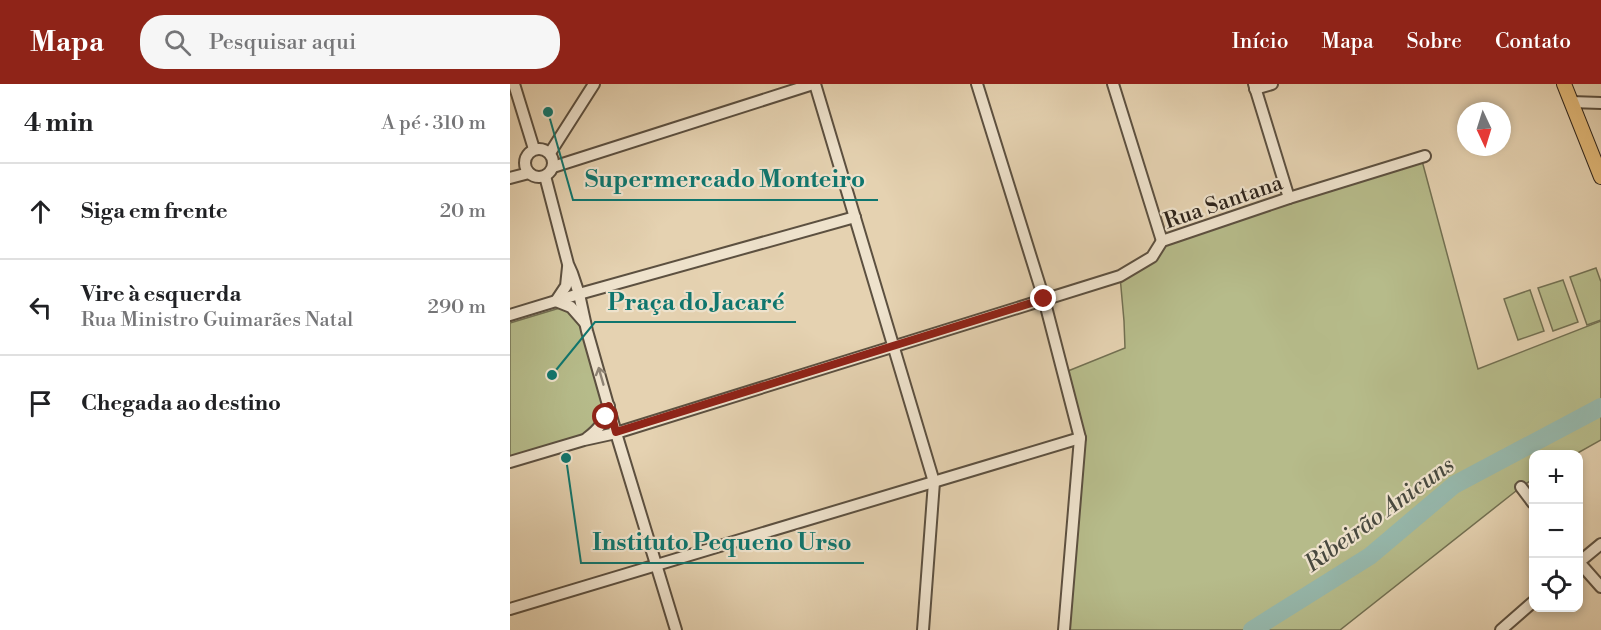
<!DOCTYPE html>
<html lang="pt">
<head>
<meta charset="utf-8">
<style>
	:root { --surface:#fff; --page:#f6f6f6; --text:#202124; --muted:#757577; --line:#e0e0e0; --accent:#8f2418 }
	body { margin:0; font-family:"Libre Bodoni",serif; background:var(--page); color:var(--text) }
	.controls { position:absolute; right:18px; bottom:18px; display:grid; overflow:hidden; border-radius:12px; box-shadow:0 3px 9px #0003 }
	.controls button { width:54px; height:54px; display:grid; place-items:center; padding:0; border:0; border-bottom:2px solid var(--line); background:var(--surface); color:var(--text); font:30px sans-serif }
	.compass { position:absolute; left:947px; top:18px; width:54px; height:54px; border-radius:50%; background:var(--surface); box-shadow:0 3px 9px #0003; rotate:176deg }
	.stop { position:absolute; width:18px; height:18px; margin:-14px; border:4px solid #8f2418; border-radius:50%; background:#fff }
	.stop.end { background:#8f2418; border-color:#fff; box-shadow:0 2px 6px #0008 }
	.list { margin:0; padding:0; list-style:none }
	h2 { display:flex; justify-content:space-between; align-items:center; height:78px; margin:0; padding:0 24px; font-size:26px }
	h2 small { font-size:20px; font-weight:400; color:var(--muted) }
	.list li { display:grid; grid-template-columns:39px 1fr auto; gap:18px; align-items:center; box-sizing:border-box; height:96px; padding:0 24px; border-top:2px solid var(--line) }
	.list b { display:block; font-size:22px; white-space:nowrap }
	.list p { margin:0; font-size:20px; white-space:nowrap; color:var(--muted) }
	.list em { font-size:20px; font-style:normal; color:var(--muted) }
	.icon { flex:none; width:33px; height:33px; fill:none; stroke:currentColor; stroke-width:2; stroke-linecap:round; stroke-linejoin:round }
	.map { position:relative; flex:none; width:1091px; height:546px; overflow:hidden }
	header { display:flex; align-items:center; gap:36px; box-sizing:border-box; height:84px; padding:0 30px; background:var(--accent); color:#fff }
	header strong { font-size:28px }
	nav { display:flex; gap:33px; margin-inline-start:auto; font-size:21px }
	.search { width:420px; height:54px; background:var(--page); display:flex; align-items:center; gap:15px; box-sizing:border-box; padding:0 21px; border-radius:24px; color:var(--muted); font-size:22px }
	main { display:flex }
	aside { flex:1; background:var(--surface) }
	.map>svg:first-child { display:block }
</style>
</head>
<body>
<header>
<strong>Mapa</strong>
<div class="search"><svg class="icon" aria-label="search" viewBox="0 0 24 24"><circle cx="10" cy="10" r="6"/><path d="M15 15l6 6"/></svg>Pesquisar aqui</div>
<nav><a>Início</a><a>Mapa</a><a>Sobre</a><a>Contato</a></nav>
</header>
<main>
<aside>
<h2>4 min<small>A pé · 310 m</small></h2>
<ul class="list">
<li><svg class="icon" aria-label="ahead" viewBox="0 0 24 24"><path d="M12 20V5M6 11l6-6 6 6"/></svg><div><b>Siga em frente</b></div><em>20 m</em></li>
<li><svg class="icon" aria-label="left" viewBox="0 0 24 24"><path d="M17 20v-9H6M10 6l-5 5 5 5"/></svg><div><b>Vire à esquerda</b><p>Rua Ministro Guimarães Natal</p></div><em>290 m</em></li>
<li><svg class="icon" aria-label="arrive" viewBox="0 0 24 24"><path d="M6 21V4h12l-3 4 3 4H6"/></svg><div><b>Chegada ao destino</b></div></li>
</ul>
</aside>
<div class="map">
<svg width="1091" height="546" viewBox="0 0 1091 546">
	<rect width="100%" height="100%" fill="#e5d2b1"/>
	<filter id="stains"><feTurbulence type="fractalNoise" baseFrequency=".00333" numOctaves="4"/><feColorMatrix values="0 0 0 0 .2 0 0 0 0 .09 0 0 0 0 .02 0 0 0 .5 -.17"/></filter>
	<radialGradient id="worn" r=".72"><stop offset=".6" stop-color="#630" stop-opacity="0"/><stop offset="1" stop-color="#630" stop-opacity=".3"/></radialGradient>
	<!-- green -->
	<g fill="#b6bb8a" stroke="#727052" stroke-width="1.5">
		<path d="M 911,73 L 968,285 L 1091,237 L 1091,356 L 1066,370 L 1023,370 L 1023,395 L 1011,403 L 830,546 L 555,546 L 570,354 L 553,289 L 615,264 L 614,237 L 610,192 L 642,173 L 652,157 Z"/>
		<path d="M 1086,184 L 1091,198 L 1091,236 L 1077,241 L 1060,193 Z"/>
		<path d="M 1053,196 L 1068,238 L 1043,247 L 1028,204 Z"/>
		<path d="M 1020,206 L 1034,247 L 1008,256 L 994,215 Z"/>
		<path d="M 63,220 L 101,343 L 0,374 L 0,239 Z"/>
	</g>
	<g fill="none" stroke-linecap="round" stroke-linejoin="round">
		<!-- river -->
		<path stroke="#96b8ac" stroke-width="18" d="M 742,546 L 860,472 L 944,401 L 1091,323"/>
		<defs>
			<g id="minor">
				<path d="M 4,0 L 24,65"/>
				<path d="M 305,0 L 424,398 L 413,546"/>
				<path d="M 467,0 L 534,215 L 570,354 L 554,546"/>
				<path d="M 603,0 L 652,157"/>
				<path d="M 744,0 L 779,114"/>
				<path d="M 745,5 L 762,0"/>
				<path d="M 1061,18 L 1091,19"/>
				<circle cx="29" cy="79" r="14"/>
				<path d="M 40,69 L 84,0"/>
				<path d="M 43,83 L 303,0"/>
				<path d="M 35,92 L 58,180 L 62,189 L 69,210 L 77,247 L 106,349 L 166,546"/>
				<path d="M 0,94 L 19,89"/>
				<path d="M 58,183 L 56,202 L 46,217 L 61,223 L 75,239"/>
				<path d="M 0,231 L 69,210 L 345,133"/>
				<path d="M 77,354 C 89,345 95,337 99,322"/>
				<path d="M 0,378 L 74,356 L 106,349 L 610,192 L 642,173 L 652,157 L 779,114 L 915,72"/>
				<path d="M 1011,403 L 1023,419"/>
				<path d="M 1068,477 L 1091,503"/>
				<path d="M 1068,479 L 1091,460"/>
				<path d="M 0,525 L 570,354"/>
				<path d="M 991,546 L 1023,518"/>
			</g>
			<path id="major" d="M 1054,0 L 1091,93"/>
		</defs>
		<!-- minor casing -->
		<use href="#minor" stroke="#5c5040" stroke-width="14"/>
		<!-- major casing -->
		<use href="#major" stroke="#2e241b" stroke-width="16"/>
		<!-- minor -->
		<use href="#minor" stroke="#eee2cc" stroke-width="10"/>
		<!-- major -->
		<use href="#major" stroke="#e2b978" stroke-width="14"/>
	</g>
	<!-- one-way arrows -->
	<defs><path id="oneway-shaft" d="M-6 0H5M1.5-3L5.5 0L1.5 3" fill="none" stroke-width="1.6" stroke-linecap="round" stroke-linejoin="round" transform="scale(1.5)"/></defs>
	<use stroke="#8e8374" href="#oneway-shaft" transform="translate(91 292) rotate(-106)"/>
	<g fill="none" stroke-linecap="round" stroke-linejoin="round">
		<!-- route -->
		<path stroke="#8f2418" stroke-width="8" d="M 96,333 L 99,322 L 106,348 L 534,215"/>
	</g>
	<g text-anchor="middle" stroke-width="4.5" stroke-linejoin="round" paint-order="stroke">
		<!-- street labels -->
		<g font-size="22" fill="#2e241b" stroke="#eee2cc">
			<text transform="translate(713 117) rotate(-19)" y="8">Rua Santana</text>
		</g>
		<!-- water labels -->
		<g font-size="24" font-style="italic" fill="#48493f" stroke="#eee2cc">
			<text transform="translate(869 430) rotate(-36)" y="8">Ribeirão Anicuns</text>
		</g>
	</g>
	<!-- callouts -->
	<path fill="none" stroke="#0f766e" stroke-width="2" d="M38 28L63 116H368M42 291L85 238H286M56 374L71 479H354"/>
	<g fill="#0f766e" stroke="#eee2cc" stroke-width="2">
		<circle cx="38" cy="28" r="6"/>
		<circle cx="42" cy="291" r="6"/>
		<circle cx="56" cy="374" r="6"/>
	</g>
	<g font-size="24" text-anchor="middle" font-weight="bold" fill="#0f766e" stroke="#eee2cc" stroke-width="4.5" stroke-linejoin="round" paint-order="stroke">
		<text x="215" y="103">Supermercado Monteiro</text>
		<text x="186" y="226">Praça do Jacaré</text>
		<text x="212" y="466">Instituto Pequeno Urso</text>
	</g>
	<rect width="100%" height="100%" filter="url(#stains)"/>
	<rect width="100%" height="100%" fill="url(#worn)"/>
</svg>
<div class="controls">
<button>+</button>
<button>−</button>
<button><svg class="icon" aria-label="locate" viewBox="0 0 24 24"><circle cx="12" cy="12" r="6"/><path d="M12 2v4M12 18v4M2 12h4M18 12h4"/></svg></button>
</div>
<svg class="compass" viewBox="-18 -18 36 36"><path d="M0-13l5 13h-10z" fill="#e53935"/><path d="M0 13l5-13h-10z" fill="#757577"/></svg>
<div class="stop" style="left:96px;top:333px"></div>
<div class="stop end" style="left:534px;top:215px"></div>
</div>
</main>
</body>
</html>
